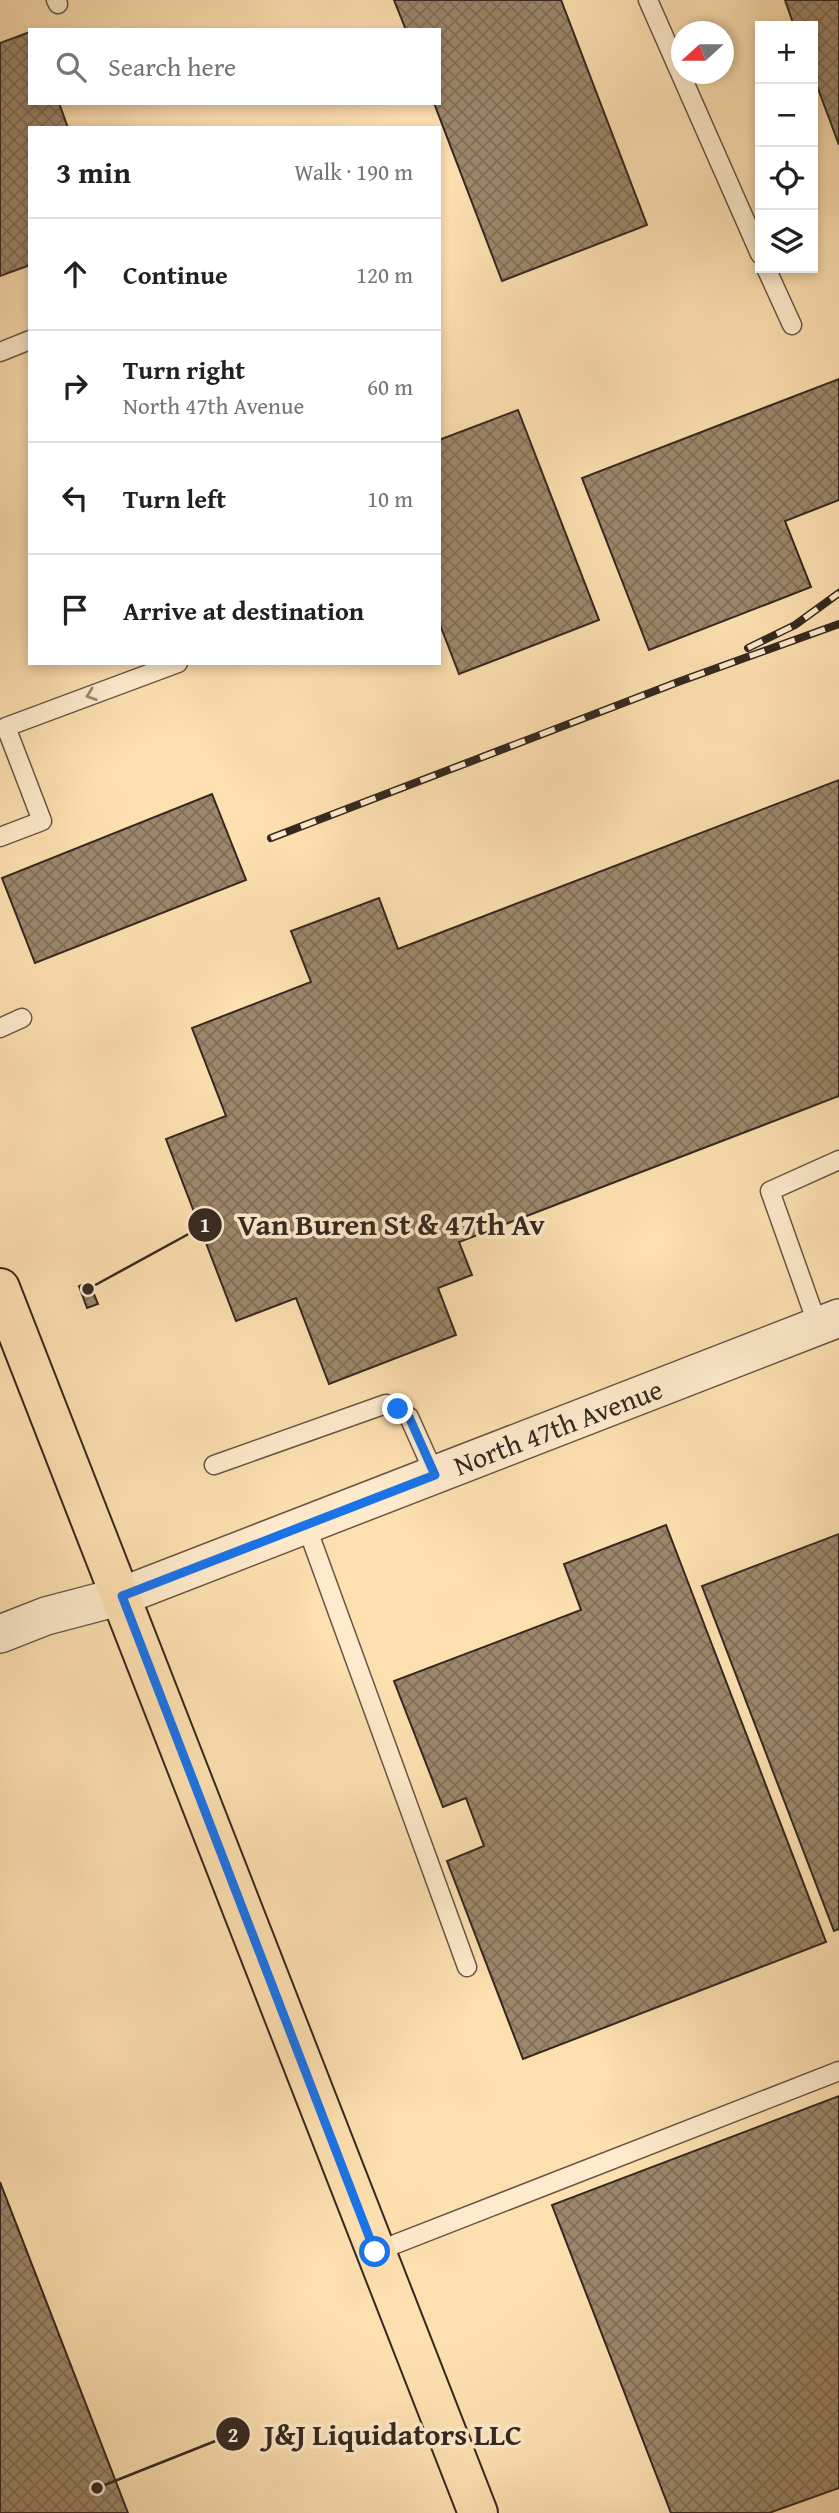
<!DOCTYPE html>
<html lang="en">
<head>
<meta charset="utf-8">
<style>
	:root { --surface:#fff; --page:#f2f2f2; --text:#202124; --muted:#757577; --line:#e0e0e0 }
	body { margin:0; font-family:"Gentium Book Plus",serif; background:var(--page); color:var(--text) }
	.controls { position:absolute; right:21px; top:21px; display:grid; overflow:hidden; border-radius:0px; box-shadow:0 4px 10px #0003 }
	.controls button { width:63px; height:63px; display:grid; place-items:center; padding:0; border:0; border-bottom:2px solid var(--line); background:var(--surface); color:var(--text); font:35px sans-serif }
	.compass { position:absolute; left:671px; top:21px; width:63px; height:63px; border-radius:50%; background:var(--surface); box-shadow:0 4px 10px #0003; rotate:249deg }
	.stop { position:absolute; width:21px; height:21px; margin:-16px; border:5px solid #1a73e8; border-radius:50%; background:#fff }
	.stop.end { background:#1a73e8; border-color:#fff; box-shadow:0 2px 7px #0008 }
	.list { margin:0; padding:0; list-style:none }
	h2 { display:flex; justify-content:space-between; align-items:center; height:91px; margin:0; padding:0 28px; font-size:30px }
	h2 small { font-size:23px; font-weight:400; color:var(--muted) }
	.list li { display:grid; grid-template-columns:46px 1fr auto; gap:21px; align-items:center; box-sizing:border-box; height:112px; padding:0 28px; border-top:2px solid var(--line) }
	.list b { display:block; font-size:26px; white-space:nowrap }
	.list p { margin:0; font-size:23px; white-space:nowrap; color:var(--muted) }
	.list em { font-size:23px; font-style:normal; color:var(--muted) }
	.icon { flex:none; width:38px; height:38px; fill:none; stroke:currentColor; stroke-width:2; stroke-linecap:round; stroke-linejoin:round }
	.map { position:relative; flex:none; width:839px; height:2513px; overflow:hidden }
	.search { position:absolute; background:var(--surface); box-shadow:0 4px 10px #0003; left:28px; top:28px; width:413px; height:77px; display:flex; align-items:center; gap:18px; box-sizing:border-box; padding:0 24px; border-radius:0px; color:var(--muted); font-size:26px }
	.panel { position:absolute; background:var(--surface); box-shadow:0 4px 10px #0003; left:28px; top:126px; width:413px; height:539px; border-radius:0px }
	.map>svg:first-child { display:block }
</style>
</head>
<body>
<div class="map">
<svg width="839" height="2513" viewBox="0 0 839 2513">
	<defs>
		<pattern id="building-cross-hatch" width="8" height="8" patternUnits="userSpaceOnUse" patternTransform="scale(1.75)"><rect width="8" height="8" fill="#9d876b"/><path d="M0 0l8 8M0 8l8-8" fill="none" stroke="#816e58"/></pattern>
	</defs>
	<rect width="100%" height="100%" fill="#fddfb0"/>
	<filter id="stains"><feTurbulence type="fractalNoise" baseFrequency=".00286" numOctaves="4"/><feColorMatrix values="0 0 0 0 .2 0 0 0 0 .09 0 0 0 0 .02 0 0 0 .5 -.17"/></filter>
	<radialGradient id="worn" r=".72"><stop offset=".6" stop-color="#630" stop-opacity="0"/><stop offset="1" stop-color="#630" stop-opacity=".3"/></radialGradient>
	<!-- building -->
	<g fill="url(#building-cross-hatch)" stroke="#352820" stroke-width="2">
		<path d="M 394,0 L 561,0 L 647,225 L 502,281 L 434,103 L 439,103 L 439,30 L 406,30 Z"/>
		<path d="M 785,0 L 839,0 L 839,145 L 813,75 L 813,26 L 794,26 Z"/>
		<path d="M 30,32 L 30,103 L 59,103 L 68,128 L 30,128 L 30,265 L 0,276 L 0,43 Z"/>
		<path d="M 839,379 L 839,500 L 785,521 L 811,587 L 649,650 L 582,478 Z"/>
		<path d="M 518,410 L 599,620 L 459,674 L 439,622 L 439,440 Z"/>
		<path d="M 839,780 L 839,1096 L 459,1242 L 472,1275 L 438,1288 L 456,1335 L 329,1384 L 296,1298 L 236,1321 L 166,1139 L 226,1116 L 192,1028 L 311,982 L 291,931 L 379,898 L 398,949 Z"/>
		<path d="M 212,794 L 246,880 L 35,963 L 2,878 Z"/>
		<path d="M 89,1282 L 98,1304 L 87,1308 L 79,1286 Z"/>
		<path d="M 666,1525 L 826,1942 L 523,2059 L 447,1861 L 484,1846 L 466,1798 L 443,1807 L 394,1681 L 581,1610 L 564,1564 Z"/>
		<path d="M 839,1534 L 839,1929 L 834,1931 L 702,1586 Z"/>
		<path d="M 839,2096 L 839,2488 L 769,2513 L 671,2513 L 552,2205 Z"/>
		<path d="M 0,2182 L 128,2513 L 0,2513 Z"/>
	</g>
	<g fill="none" stroke-linecap="round" stroke-linejoin="round">
		<defs>
			<g id="lane">
				<path d="M 56,0 L 58,4"/>
				<path d="M 648,0 L 760,254"/>
				<path d="M 766,268 L 792,325"/>
				<path d="M 0,352 L 30,340"/>
				<path d="M 0,837 L 42,821 L 6,727 L 178,663"/>
				<path d="M 0,1028 L 22,1018"/>
				<path d="M 818,1326 L 770,1191 L 839,1160"/>
				<path d="M 214,1465 L 386,1404 L 409,1417 L 435,1475"/>
				<path d="M 306,1525 L 467,1967"/>
				<path d="M 375,2252 L 839,2071"/>
			</g>
			<path id="street" d="M 0,1634 L 46,1616 L 122,1596 L 839,1318"/>
			<path id="primary" d="M 0,1288 L 478,2513"/>
		</defs>
		<!-- lane casing -->
		<use href="#lane" stroke="#675644" stroke-width="21"/>
		<!-- street casing -->
		<use href="#street" stroke="#675644" stroke-width="40"/>
		<!-- primary casing -->
		<use href="#primary" stroke="#352820" stroke-width="42"/>
		<!-- lane -->
		<use href="#lane" stroke="#feeacc" stroke-width="18"/>
		<!-- street -->
		<use href="#street" stroke="#feeacc" stroke-width="37"/>
		<!-- primary -->
		<use href="#primary" stroke="#fddfb0" stroke-width="38"/>
		<defs>
			<g id="rail">
				<path d="M 748,648 L 795,625 L 839,593"/>
				<path d="M 271,838 L 678,682 L 839,624"/>
			</g>
		</defs>
		<!-- rail casing -->
		<use href="#rail" stroke="#352820" stroke-width="8"/>
		<!-- rail -->
		<use href="#rail" stroke="#feeacc" stroke-width="5" stroke-dasharray="16" stroke-linecap="butt"/>
	</g>
	<!-- one-way arrows -->
	<defs><path id="oneway-chevron" d="M-2-3.5L2.5 0L-2 3.5" fill="none" stroke-width="1.6" stroke-linecap="round" stroke-linejoin="round" transform="scale(1.75)"/></defs>
	<use stroke="#9a8976" href="#oneway-chevron" transform="translate(91 695) rotate(160)"/>
	<g fill="none" stroke-linecap="round" stroke-linejoin="round">
		<!-- route -->
		<path stroke="#1a73e8" stroke-width="9" d="M 375,2252 L 122,1596 L 435,1475 L 409,1417 L 398,1409"/>
	</g>
	<g text-anchor="middle" stroke-width="7" stroke-linejoin="round" paint-order="stroke">
		<!-- street labels -->
		<g font-size="28" fill="#352820" stroke="#feeacc">
			<text transform="translate(558 1427) rotate(-21)" y="10">North 47th Avenue</text>
		</g>
	</g>
	<!-- callouts -->
	<path fill="none" stroke="#352820" stroke-width="2.5" d="M88 1289L205 1225M97 2488L233 2434"/>
	<g fill="#352820" stroke="#feeacc" stroke-width="2.5">
		<circle cx="88" cy="1289" r="7"/>
		<circle cx="97" cy="2488" r="7"/>
		<circle cx="205" cy="1225" r="18"/>
		<circle cx="233" cy="2434" r="18"/>
	</g>
	<g font-size="21" text-anchor="middle" font-weight="bold" fill="#fff">
		<text x="205" y="1232">1</text>
		<text x="233" y="2442">2</text>
	</g>
	<g font-size="30" text-anchor="middle" font-weight="bold" fill="#352820" stroke="#feeacc" stroke-width="7" stroke-linejoin="round" paint-order="stroke">
		<text x="391" y="1235">Van Buren St &amp; 47th Av</text>
		<text x="393" y="2445">J&amp;J Liquidators LLC</text>
	</g>
	<rect width="100%" height="100%" filter="url(#stains)"/>
	<rect width="100%" height="100%" fill="url(#worn)"/>
</svg>
<div class="controls">
<button>+</button>
<button>−</button>
<button><svg class="icon" aria-label="locate" viewBox="0 0 24 24"><circle cx="12" cy="12" r="6"/><path d="M12 2v4M12 18v4M2 12h4M18 12h4"/></svg></button>
<button><svg class="icon" aria-label="layers" viewBox="0 0 24 24"><path d="M12 4l9 5-9 5-9-5zM3 14l9 5 9-5"/></svg></button>
</div>
<svg class="compass" viewBox="-18 -18 36 36"><path d="M0-13l5 13h-10z" fill="#e53935"/><path d="M0 13l5-13h-10z" fill="#757577"/></svg>
<div class="stop" style="left:375px;top:2252px"></div>
<div class="stop end" style="left:398px;top:1409px"></div>
<div class="search"><svg class="icon" aria-label="search" viewBox="0 0 24 24"><circle cx="10" cy="10" r="6"/><path d="M15 15l6 6"/></svg>Search here</div>
<section class="panel">
<h2>3 min<small>Walk · 190 m</small></h2>
<ul class="list">
<li><svg class="icon" aria-label="ahead" viewBox="0 0 24 24"><path d="M12 20V5M6 11l6-6 6 6"/></svg><div><b>Continue</b></div><em>120 m</em></li>
<li><svg class="icon" aria-label="right" viewBox="0 0 24 24"><path d="M7 20v-9h11M14 6l5 5-5 5"/></svg><div><b>Turn right</b><p>North 47th Avenue</p></div><em>60 m</em></li>
<li><svg class="icon" aria-label="left" viewBox="0 0 24 24"><path d="M17 20v-9H6M10 6l-5 5 5 5"/></svg><div><b>Turn left</b></div><em>10 m</em></li>
<li><svg class="icon" aria-label="arrive" viewBox="0 0 24 24"><path d="M6 21V4h12l-3 4 3 4H6"/></svg><div><b>Arrive at destination</b></div></li>
</ul>
</section>
</div>
</body>
</html>
